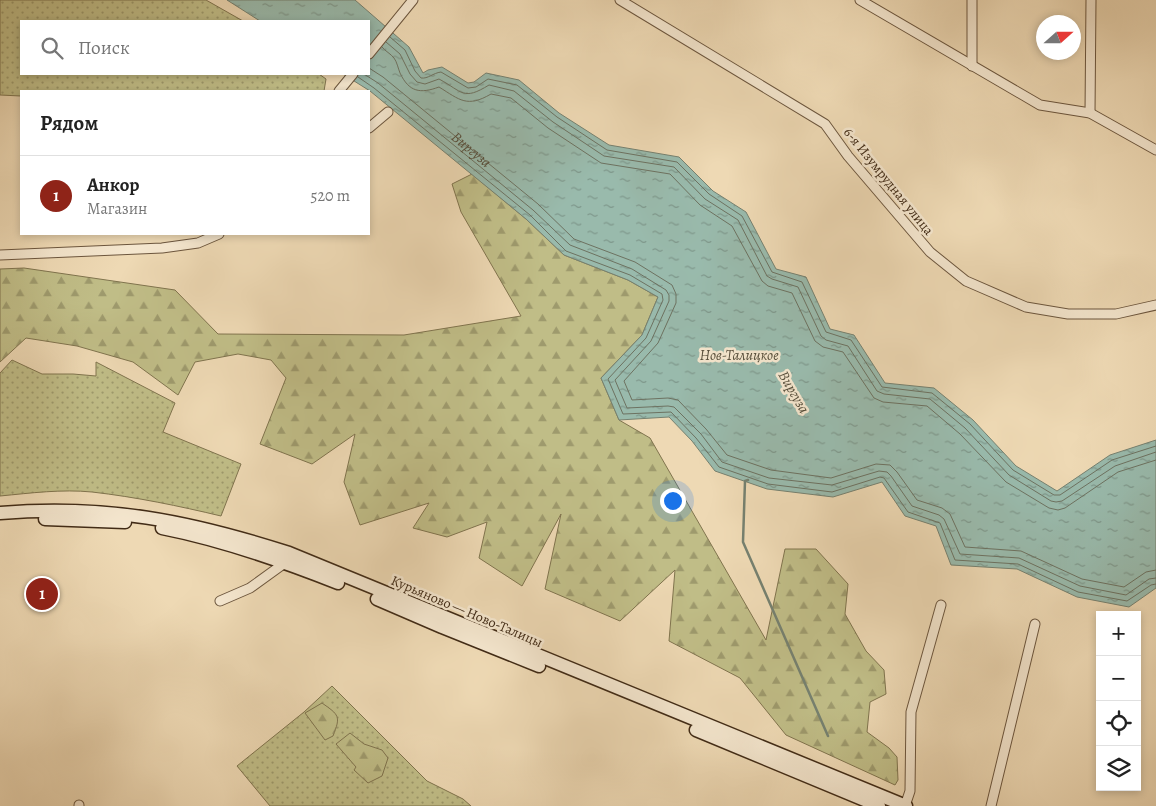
<!DOCTYPE html>
<html lang="ru">
<head>
<meta charset="utf-8">
<style>
	:root { --surface:#fff; --page:#f6f6f6; --text:#222; --muted:#767676; --line:#e0e0e0; --accent:#8f2418 }
	body { margin:0; font-family:Alegreya,serif; background:var(--page); color:var(--text) }
	.controls { position:absolute; right:15px; bottom:15px; display:grid; overflow:hidden; border-radius:0px; box-shadow:0 2px 8px #0003 }
	.controls button { width:45px; height:45px; display:grid; place-items:center; padding:0; border:0; border-bottom:1px solid var(--line); background:var(--surface); color:var(--text); font:25px sans-serif }
	.compass { position:absolute; left:1036px; top:15px; width:45px; height:45px; border-radius:50%; background:var(--surface); box-shadow:0 2px 8px #0003; rotate:69deg }
	.you { position:absolute; left:672px; top:500px; width:18px; height:18px; margin:-12px; border:4px solid #fff; border-radius:50%; background:#1a73e8; box-shadow:0 0 0 8px #1a73e833 }
	.badge { display:grid; place-items:center; width:32px; height:32px; border-radius:50%; background:var(--accent); color:#fff; font-size:16px; font-weight:700 }
	.pin { position:absolute; translate:-50% -50%; border:2px solid #fff; box-shadow:0 1px 5px #0006 }
	.list { margin:0; padding:0; list-style:none }
	h2 { display:flex; justify-content:space-between; align-items:center; height:65px; margin:0; padding:0 20px; font-size:21px }
	h2 small { font-size:16px; font-weight:400; color:var(--muted) }
	.list li { display:grid; grid-template-columns:32px 1fr auto; gap:15px; align-items:center; box-sizing:border-box; height:80px; padding:0 20px; border-top:1px solid var(--line) }
	.list b { display:block; font-size:19px; white-space:nowrap }
	.list p { margin:0; font-size:16px; white-space:nowrap; color:var(--muted) }
	.list em { font-size:16px; font-style:normal; color:var(--muted) }
	.icon { flex:none; width:28px; height:28px; fill:none; stroke:currentColor; stroke-width:2; stroke-linecap:round; stroke-linejoin:round }
	.map { position:relative; flex:none; width:1156px; height:806px; overflow:hidden }
	.search { position:absolute; background:var(--surface); box-shadow:0 2px 8px #0003; left:20px; top:20px; width:350px; height:55px; display:flex; align-items:center; gap:12px; box-sizing:border-box; padding:0 18px; border-radius:0px; color:var(--muted); font-size:19px }
	.panel { position:absolute; background:var(--surface); box-shadow:0 2px 8px #0003; left:20px; top:90px; width:350px; height:145px; border-radius:0px }
	.map>svg:first-child { display:block }
</style>
</head>
<body>
<div class="map">
<svg width="1156" height="806" viewBox="0 0 1156 806">
	<defs>
		<pattern id="grass-dots" width="8" height="8" patternUnits="userSpaceOnUse" patternTransform="scale(1.25)"><rect width="8" height="8" fill="#c0bd87"/><path d="M2 2h.1M6 6h.1" fill="none" stroke="#9e9a6d" stroke-width="1.8" stroke-linecap="round"/></pattern>
		<pattern id="forest-firs" width="22" height="20" patternUnits="userSpaceOnUse" patternTransform="scale(1.25)"><rect width="22" height="20" fill="#c0bd87"/><path d="M5 1l3.5 6h-7zM16 11l3.5 6h-7z" fill="#9e9a6d"/></pattern>
		<pattern id="water-ripples" width="26" height="14" patternUnits="userSpaceOnUse" patternTransform="scale(1.25)"><rect width="26" height="14" fill="#99baac"/><path d="M2 4q2-2 4 0t4 0M15 11q2-2 4 0t4 0" fill="none" stroke="#7e978b"/></pattern>
	</defs>
	<rect width="100%" height="100%" fill="#eed9b4"/>
	<filter id="stains"><feTurbulence type="fractalNoise" baseFrequency=".004" numOctaves="4"/><feColorMatrix values="0 0 0 0 .2 0 0 0 0 .09 0 0 0 0 .02 0 0 0 .5 -.17"/></filter>
	<radialGradient id="worn" r=".72"><stop offset=".6" stop-color="#630" stop-opacity="0"/><stop offset="1" stop-color="#630" stop-opacity=".3"/></radialGradient>
	<!-- grass -->
	<g fill="url(#grass-dots)" stroke="#80744e">
		<path d="M 0,0 L 206,0 L 243,21 L 21,21 L 21,74 L 319,74 L 326,79 L 324,91 L 21,91 L 21,96 L 0,95 Z"/>
		<path d="M 12,360 L 42,374 L 73,374 L 96,376 L 96,362 L 175,403 L 163,432 L 241,464 L 221,516 C 179,506 136,497 92,492 C 62,489 31,493 0,496 L 0,373 Z"/>
		<path d="M 332,686 L 427,781 L 463,799 L 471,806 L 270,806 L 237,766 L 304,712 Z"/>
	</g>
	<!-- forest -->
	<g fill="url(#forest-firs)" stroke="#80744e">
		<path d="M 472,174 L 526,219 L 564,255 L 628,280 L 658,297 L 642,335 L 601,378 L 619,420 L 650,438 L 766,640 L 785,549 L 816,549 L 848,584 L 845,614 L 866,651 L 884,670 L 886,694 L 870,702 L 867,732 L 889,748 L 897,757 L 898,780 L 895,785 L 786,735 L 740,678 L 669,641 L 675,570 L 620,621 L 545,589 L 561,514 L 522,586 L 479,558 L 487,522 L 447,537 L 413,528 L 429,503 L 360,525 L 344,482 L 355,434 L 312,464 L 260,444 L 286,378 L 271,360 L 238,354 L 195,362 L 178,395 L 133,362 L 77,346 L 26,338 L 0,362 L 0,269 L 24,268 L 175,290 L 218,334 L 404,335 L 521,316 L 461,212 L 452,184 Z"/>
		<path d="M 322,703 C 339,715 341,716 333,736 L 325,740 L 305,713 Z"/>
		<path d="M 350,733 L 364,744 L 382,750 L 388,758 L 382,776 L 368,783 L 354,770 L 356,767 L 336,744 Z"/>
	</g>
	<!-- water -->
	<path fill="url(#water-ripples)" stroke="#768170" d="M 227,0 L 355,0 L 409,47 L 423,73 L 428,70 L 442,67 L 468,83 L 474,82 L 486,73 L 519,80 L 559,113 L 609,145 L 679,157 L 713,191 L 746,212 L 776,269 L 806,277 L 830,329 L 854,335 L 885,383 L 934,388 L 973,420 L 1016,466 L 1057,491 L 1110,455 L 1156,440 L 1156,588 L 1129,607 L 1077,597 L 1017,569 L 951,565 L 936,526 L 905,516 L 882,482 L 833,497 L 767,489 L 715,471 L 692,441 L 669,417 L 619,420 L 601,378 L 642,335 L 658,297 L 628,280 L 564,255 L 526,219 L 370,91 L 343,74 L 369,74 L 369,21 L 260,21 Z"/>
	<g fill="none" stroke-linecap="round" stroke-linejoin="round">
		<!-- shore -->
		<g stroke="#6d7261" stroke-width="1">
			<path d="M 390,37 L 405,50 L 415,71 L 421,78 C 428,79 433,73 441,72 L 468,88 L 476,87 L 488,79 L 517,85 L 557,117 L 607,150 L 677,162 L 709,194 L 742,216 L 772,272 L 802,282 L 826,332 L 851,340 L 882,387 L 932,393 L 970,424 L 1013,470 L 1054,495 L 1060,495 L 1112,460 L 1156,446"/>
			<path d="M 386,42 L 400,54 L 410,74 L 417,82 L 425,84 L 439,79 C 463,92 463,101 489,85 L 514,91 L 553,122 L 604,156 L 674,167 L 705,199 L 738,220 L 767,276 L 772,279 L 798,287 L 821,336 L 826,340 L 848,346 L 877,391 L 884,394 L 930,399 L 965,428 L 1009,475 L 1051,501 L 1056,502 L 1062,501 L 1115,466 L 1156,452"/>
			<path d="M 382,47 C 385,51 391,54 394,58 C 397,62 398,68 400,73 C 409,92 420,94 439,87 C 460,100 467,108 491,94 L 511,98 L 548,128 L 601,163 L 670,174 L 700,205 L 732,226 L 762,281 L 768,286 L 792,293 L 815,341 L 823,347 L 843,352 L 874,398 L 883,402 L 927,406 L 960,434 L 1006,482 L 1049,508 L 1058,510 L 1065,508 L 1118,472 L 1156,460"/>
			<path id="s1" d="M 369,68 L 383,77 L 538,204 L 574,239 L 635,262 L 672,285 L 676,294 L 676,303 L 658,343 L 624,381 L 632,400 L 668,398 L 678,400 L 706,429 L 727,455 L 771,470 L 831,478 L 876,464 L 890,465 L 897,472 L 917,500 L 942,508 L 950,514 L 965,547 L 1021,551 L 1082,579 L 1124,587 L 1146,572 L 1156,570"/>
			<path d="M 364,74 L 378,83 L 533,210 L 570,245 L 632,269 L 666,290 L 669,295 L 669,301 L 651,341 L 615,380 L 627,408 L 668,406 L 674,407 L 701,434 L 722,462 L 769,478 L 832,485 L 879,471 L 887,472 L 891,476 L 912,506 L 939,515 L 944,519 L 960,554 L 1019,558 L 1080,586 L 1126,595 L 1149,579 L 1156,578"/>
			<path d="M 358,77 L 374,88 L 530,215 L 566,251 L 630,275 L 662,294 L 663,300 L 646,338 L 608,379 L 623,414 L 671,412 L 696,438 L 719,467 L 768,484 L 832,492 L 880,477 L 884,478 L 908,512 L 940,523 L 955,560 L 1018,564 L 1078,592 L 1127,601 L 1151,585 L 1156,584"/>
		</g>
		<!-- stream -->
		<path stroke="#768170" stroke-width="2.5" d="M 748,480 L 745,481 L 743,542 L 828,736"/>
		<defs>
			<g id="minor">
				<path d="M 620,0 L 825,124 L 848,156 L 930,252 L 966,281 L 1026,307 L 1068,314 L 1116,314 L 1156,305"/>
				<path d="M 860,0 L 1040,105 L 1090,113 L 1156,150"/>
				<path d="M 972,0 L 972,66"/>
				<path d="M 369,54 L 413,0"/>
				<path d="M 339,91 L 353,74"/>
				<path d="M 1090,113 L 1091,0"/>
				<path d="M 369,128 L 388,112"/>
				<path d="M 0,255 L 162,248 L 198,243 L 219,234"/>
				<path d="M 220,601 L 250,588 L 286,562"/>
				<path d="M 79,806 L 79,805"/>
				<path d="M 905,806 L 910,791 L 911,712 L 941,605"/>
				<path d="M 991,806 L 1035,624"/>
			</g>
			<g id="secondary">
				<path d="M 0,513 C 105,504 190,521 289,553 L 906,806"/>
				<path d="M 45,519 L 125,522"/>
				<path d="M 162,528 C 223,540 280,560 338,583"/>
				<path d="M 377,599 L 442,627 L 539,666"/>
				<path d="M 696,730 L 879,806"/>
			</g>
		</defs>
		<!-- minor casing -->
		<use href="#minor" stroke="#6c563e" stroke-width="11"/>
		<!-- secondary casing -->
		<use href="#secondary" stroke="#412b16" stroke-width="15"/>
		<!-- minor -->
		<use href="#minor" stroke="#f4e6ce" stroke-width="9"/>
		<!-- secondary -->
		<use href="#secondary" stroke="#f4e6ce" stroke-width="12"/>
	</g>
	<g text-anchor="middle" stroke-width="5" stroke-linejoin="round" paint-order="stroke">
		<!-- street labels -->
		<g font-size="14" fill="#412b16" stroke="#f4e6ce">
			<text transform="translate(889 181) rotate(51)" y="5">6-я Изумрудная улица</text>
			<text transform="translate(467 611) rotate(23)" y="5">Курьяново — Ново-Талицы</text>
		</g>
		<!-- water labels -->
		<g font-size="15" font-style="italic" fill="#574f3c" stroke="#f4e6ce">
			<text dy="5" stroke="none"><textPath href="#s1" startOffset="131">Виргуза</textPath></text>
			<text x="739" y="360">Нов-Талицкое</text>
			<text transform="translate(794 392) rotate(60)" y="5">Виргуза</text>
		</g>
	</g>
	<rect width="100%" height="100%" filter="url(#stains)"/>
	<rect width="100%" height="100%" fill="url(#worn)"/>
</svg>
<div class="controls">
<button>+</button>
<button>−</button>
<button><svg class="icon" aria-label="locate" viewBox="0 0 24 24"><circle cx="12" cy="12" r="6"/><path d="M12 2v4M12 18v4M2 12h4M18 12h4"/></svg></button>
<button><svg class="icon" aria-label="layers" viewBox="0 0 24 24"><path d="M12 4l9 5-9 5-9-5zM3 14l9 5 9-5"/></svg></button>
</div>
<svg class="compass" viewBox="-18 -18 36 36"><path d="M0-13l5 13h-10z" fill="#e53935"/><path d="M0 13l5-13h-10z" fill="#767676"/></svg>
<div class="you"></div>
<div class="pin badge" style="left:42px;top:594px">1</div>
<div class="search"><svg class="icon" aria-label="search" viewBox="0 0 24 24"><circle cx="10" cy="10" r="6"/><path d="M15 15l6 6"/></svg>Поиск</div>
<section class="panel">
<h2>Рядом<small></small></h2>
<ul class="list">
<li><span class="badge">1</span><div><b>Анкор</b><p>Магазин</p></div><em>520 m</em></li>
</ul>
</section>
</div>
</body>
</html>
